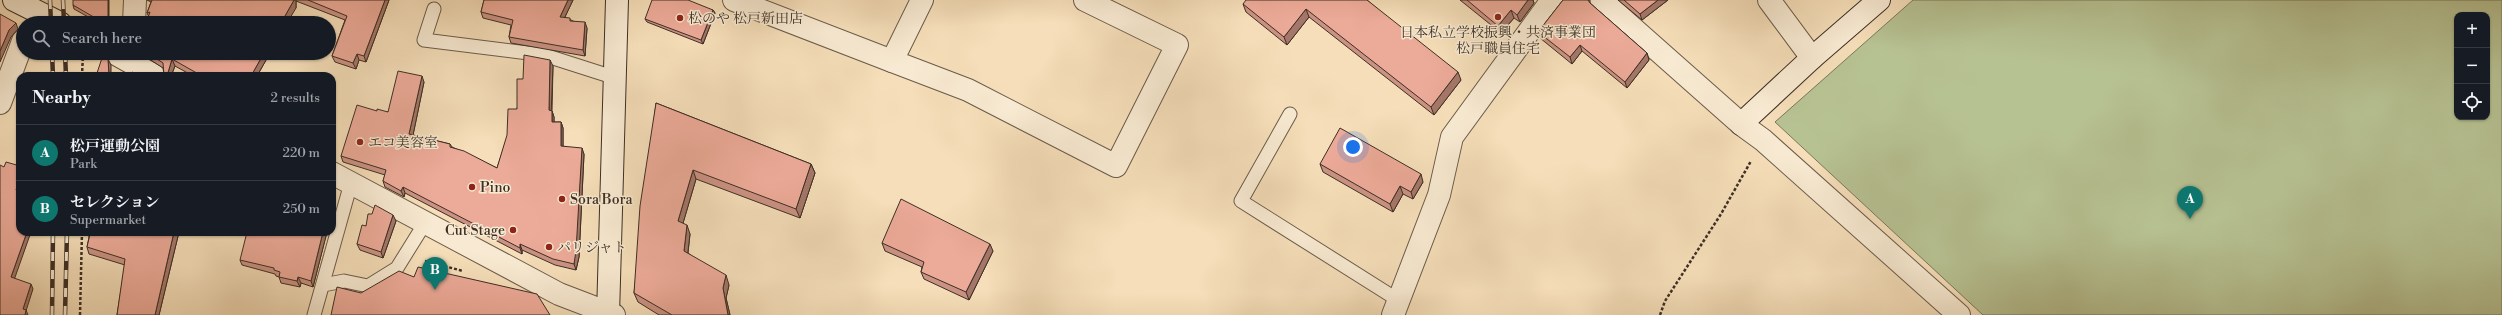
<!DOCTYPE html>
<html lang="en">
<head>
<meta charset="utf-8">
<style>
	:root { --surface:#171b24; --page:#242831; --text:#f1f3f6; --muted:#9ea1a6; --line:#363941; --accent:#0f766e }
	body { margin:0; font-family:"Libre Bodoni","Noto Serif JP",serif; background:var(--page); color:var(--text) }
	.controls { position:absolute; right:12px; top:12px; display:grid; overflow:hidden; border-radius:8px; box-shadow:0 1px 3px #0004 }
	.controls button { width:36px; height:36px; display:grid; place-items:center; padding:0; border:0; border-bottom:1px solid var(--line); background:var(--surface); color:var(--text); font:20px sans-serif }
	.you { position:absolute; left:1353px; top:147px; width:14px; height:14px; margin:-10px; border:3px solid #fff; border-radius:50%; background:#1a73e8; box-shadow:0 0 0 6px #1a73e833 }
	.badge { display:grid; place-items:center; width:26px; height:26px; border-radius:50%; background:var(--accent); color:#fff; font-size:13px; font-weight:700 }
	.pin { position:absolute; translate:-50% -33px; filter:drop-shadow(0 1px 2px #0008) }
	.pin::after { content:''; position:absolute; top:21px; width:14px; height:12px; background:inherit; clip-path:polygon(0 0,100% 0,50% 100%) }
	.list { margin:0; padding:0; list-style:none }
	h2 { display:flex; justify-content:space-between; align-items:center; height:52px; margin:0; padding:0 16px; font-size:17px }
	h2 small { font-size:13px; font-weight:400; color:var(--muted) }
	.list li { display:grid; grid-template-columns:26px 1fr auto; gap:12px; align-items:center; box-sizing:border-box; height:56px; padding:0 16px; border-top:1px solid var(--line) }
	.list b { display:block; font-size:15px; white-space:nowrap }
	.list p { margin:0; font-size:13px; white-space:nowrap; color:var(--muted) }
	.list em { font-size:13px; font-style:normal; color:var(--muted) }
	.icon { flex:none; width:22px; height:22px; fill:none; stroke:currentColor; stroke-width:2; stroke-linecap:round; stroke-linejoin:round }
	.map { position:relative; flex:none; width:2502px; height:315px; overflow:hidden }
	.search { position:absolute; background:var(--surface); box-shadow:0 1px 3px #0004; left:16px; top:16px; width:320px; height:44px; display:flex; align-items:center; gap:10px; box-sizing:border-box; padding:0 14px; border-radius:22px; color:var(--muted); font-size:15px }
	.panel { position:absolute; background:var(--surface); box-shadow:0 1px 3px #0004; left:16px; top:72px; width:320px; height:164px; border-radius:12px }
	.map>svg:first-child { display:block }
</style>
</head>
<body>
<div class="map">
<svg width="2502" height="315" viewBox="0 0 2502 315">
	<rect width="100%" height="100%" fill="#f5deb9"/>
	<filter id="stains"><feTurbulence type="fractalNoise" baseFrequency=".005" numOctaves="4"/><feColorMatrix values="0 0 0 0 .2 0 0 0 0 .09 0 0 0 0 .02 0 0 0 .5 -.17"/></filter>
	<radialGradient id="worn" r=".72"><stop offset=".6" stop-color="#630" stop-opacity="0"/><stop offset="1" stop-color="#630" stop-opacity=".3"/></radialGradient>
	<!-- green -->
	<path fill="#b7c293" stroke="#7a785c" fill-rule="evenodd" d="M 1913,0 L 2502,0 L 2502,315 L 1983,315 L 1775,122 ZM 2457,15 L 2487,15 L 2487,117 L 2457,117 Z"/>
	<g fill="none" stroke-linecap="round" stroke-linejoin="round">
		<defs>
			<g id="lane">
				<path d="M 434,9 L 424,40 L 544,55 L 616,78"/>
				<path d="M 1290,114 L 1241,201 L 1398,300"/>
				<path d="M 323,285 L 344,281 L 368,286 L 397,268 L 425,223"/>
				<path d="M 314,315 L 351,183"/>
			</g>
			<g id="street">
				<path d="M 734,0 L 892,61"/>
				<path d="M 922,0 L 892,61 L 968,90 L 1116,166 L 1177,45 L 1085,0"/>
				<path d="M 1601,0 L 1741,124 L 1763,140 L 1959,315"/>
				<path d="M 1769,0 L 1812,58"/>
				<path d="M 134,23 L 135,0"/>
				<path d="M 114,53 L 155,76"/>
				<path d="M 0,103 L 23,41"/>
				<path d="M 332,173 L 559,294 L 614,315"/>
				<path d="M 1393,315 L 1439,195 L 1452,137 L 1552,0"/>
			</g>
			<g id="secondary">
				<path d="M 14,0 L 60,23"/>
				<path d="M 1741,124 L 1812,58 L 1879,0"/>
				<path d="M 608,315 L 617,0"/>
			</g>
		</defs>
		<!-- lane casing -->
		<use href="#lane" stroke="#6b5b49" stroke-width="15"/>
		<!-- street casing -->
		<use href="#street" stroke="#6b5b49" stroke-width="24"/>
		<!-- secondary casing -->
		<use href="#secondary" stroke="#3d2f24" stroke-width="24"/>
		<!-- path -->
		<g stroke="#3d2f24" stroke-width="2.5" stroke-dasharray="3 2" stroke-linecap="butt">
			<path d="M 82,76 L 83,53"/>
			<path d="M 425,261 L 463,271"/>
			<path d="M 80,315 L 82,232"/>
			<path d="M 1660,315 L 1665,301 L 1721,214 L 1751,161"/>
		</g>
		<!-- lane -->
		<use href="#lane" stroke="#f8ead2" stroke-width="13"/>
		<!-- street -->
		<use href="#street" stroke="#f8ead2" stroke-width="22"/>
		<!-- secondary -->
		<use href="#secondary" stroke="#f8ead2" stroke-width="22"/>
		<defs>
			<g id="rail">
				<path d="M 50,0 L 51,23"/>
				<path d="M 63,0 L 64,23"/>
				<path d="M 52,53 L 53,76"/>
				<path d="M 65,53 L 66,76"/>
				<path d="M 52,315 L 53,232"/>
				<path d="M 65,315 L 67,232"/>
			</g>
		</defs>
		<!-- rail casing -->
		<use href="#rail" stroke="#3d2f24" stroke-width="4.5"/>
		<!-- rail -->
		<use href="#rail" stroke="#f8ead2" stroke-width="3" stroke-dasharray="9" stroke-linecap="butt"/>
	</g>
	<!-- wall -->
	<g fill="#cb9283" stroke="#3d2f24">
		<path d="M 147,0 L 389,0 L 366,62 L 359,60 L 356,69 L 335,62 L 332,56 L 345,20 L 296,1 L 296,8 L 149,17 L 147,13 L 151,2 Z"/>
		<path d="M 484,0 L 573,0 L 565,17 L 587,28 L 585,56 L 511,43 L 509,37 L 511,25 L 483,18 L 481,12 Z"/>
		<path d="M 1367,0 L 1461,80 L 1434,115 L 1309,17 L 1287,45 L 1246,12 L 1243,4 Z"/>
		<path d="M 1460,0 L 1533,0 L 1534,3 L 1520,22 L 1514,18 L 1501,33 Z"/>
		<path d="M 1563,0 L 1590,0 L 1590,3 L 1647,53 L 1649,60 L 1627,88 L 1582,51 L 1572,64 L 1540,38 L 1538,32 Z"/>
		<path d="M 1618,0 L 1668,0 L 1642,20 Z"/>
		<path d="M 73,5 L 109,23 L 99,23 L 74,9 Z"/>
		<path d="M 713,10 L 715,13 L 703,44 L 647,22 L 645,19 Z"/>
		<path d="M 143,53 L 270,53 L 257,76 L 193,76 L 175,66 L 171,76 L 163,76 L 164,75 L 163,68 L 143,55 Z"/>
		<path d="M 553,66 L 552,111 L 554,117 L 554,122 L 561,122 L 563,128 L 563,146 L 584,154 L 579,257 L 576,270 L 555,265 L 522,250 L 522,254 L 405,193 L 404,197 L 385,187 L 383,181 L 385,175 L 343,162 L 341,156 L 377,111 L 388,112 L 424,82 L 413,135 L 450,144 L 452,147 L 497,168 L 517,109 L 523,79 Z"/>
		<path d="M 656,103 L 811,164 L 815,173 L 800,218 L 696,179 L 683,223 L 690,234 L 688,253 L 729,285 L 726,298 L 730,315 L 659,315 L 638,302 L 634,293 Z"/>
		<path d="M 1320,164 L 1423,182 L 1413,199 L 1403,194 L 1393,212 L 1323,172 Z"/>
		<path d="M 372,214 L 396,221 L 383,258 L 360,250 L 357,244 Z"/>
		<path d="M 179,232 L 159,315 L 117,315 L 125,265 L 89,254 L 87,247 L 89,237 L 88,233 Z"/>
		<path d="M 327,232 L 313,287 L 301,283 L 300,287 L 281,283 L 279,277 L 276,276 L 275,274 L 242,265 L 240,260 Z"/>
		<path d="M 882,243 L 993,251 L 969,300 L 924,279 L 921,272 L 922,267 L 885,251 Z"/>
	</g>
	<!-- shaded-wall -->
	<g fill="#a5776a" stroke="#3d2f24">
		<rect x="108" y="0" width="1" height="23"/>
		<path d="M 294,0 L 296,0 L 296,8 L 287,23 L 281,23 Z"/>
		<path d="M 385,0 L 389,0 L 366,62 L 364,56 Z"/>
		<path d="M 568,0 L 573,0 L 562,23 L 560,17 Z"/>
		<path d="M 1528,0 L 1533,0 L 1534,3 L 1520,22 L 1517,15 Z"/>
		<path d="M 1658,0 L 1668,0 L 1642,20 L 1640,14 Z"/>
		<path d="M 1306,9 L 1309,17 L 1287,45 L 1284,37 Z"/>
		<path d="M 713,10 L 715,13 L 703,44 L 701,40 Z"/>
		<path d="M 1511,10 L 1514,18 L 1501,33 L 1498,26 Z"/>
		<path d="M 585,22 L 587,28 L 585,56 L 583,50 Z"/>
		<path d="M 16,23 L 18,29 L 11,37 L 0,62 L 0,51 L 9,30 Z"/>
		<path d="M 1580,45 L 1582,51 L 1572,64 L 1570,57 Z"/>
		<path d="M 264,53 L 270,53 L 257,76 L 251,76 Z"/>
		<path d="M 1647,53 L 1649,60 L 1627,88 L 1625,82 Z"/>
		<path d="M 357,54 L 359,60 L 356,69 L 353,63 Z"/>
		<path d="M 108,59 L 111,65 L 111,76 L 109,76 Z"/>
		<path d="M 172,59 L 175,66 L 171,76 L 167,76 Z"/>
		<path d="M 550,60 L 553,66 L 551,116 L 549,110 Z"/>
		<path d="M 1458,72 L 1461,80 L 1434,115 L 1431,107 Z"/>
		<path d="M 422,76 L 424,82 L 412,140 L 409,134 Z"/>
		<path d="M 552,111 L 554,117 L 554,128 L 552,122 Z"/>
		<path d="M 561,122 L 563,128 L 563,152 L 561,146 Z"/>
		<path d="M 582,148 L 584,154 L 579,257 L 576,270 L 574,264 Z"/>
		<path d="M 811,164 L 815,173 L 800,218 L 796,209 Z"/>
		<path d="M 693,170 L 696,179 L 681,230 L 678,221 Z"/>
		<path d="M 1421,174 L 1423,182 L 1413,199 L 1411,192 Z"/>
		<path d="M 20,179 L 20,191 L 16,190 Z"/>
		<path d="M 1400,186 L 1403,194 L 1393,212 L 1390,204 Z"/>
		<path d="M 403,187 L 405,193 L 404,197 L 401,191 Z"/>
		<path d="M 393,215 L 396,221 L 383,258 L 381,252 Z"/>
		<path d="M 687,225 L 690,234 L 687,260 L 684,251 Z"/>
		<path d="M 27,232 L 31,232 L 13,283 L 11,277 Z"/>
		<path d="M 174,232 L 179,232 L 159,315 L 155,315 Z"/>
		<path d="M 323,232 L 327,232 L 313,287 L 311,281 Z"/>
		<path d="M 520,244 L 522,250 L 522,254 L 520,248 Z"/>
		<path d="M 990,244 L 993,251 L 969,300 L 966,292 Z"/>
		<path d="M 726,275 L 729,285 L 726,298 L 730,315 L 728,315 L 723,288 Z"/>
		<path d="M 298,277 L 301,283 L 300,287 L 297,281 Z"/>
		<path d="M 31,284 L 33,289 L 25,314 L 23,309 Z"/>
		<path d="M 26,310 L 28,315 L 25,315 Z"/>
	</g>
	<!-- building -->
	<g fill="#ecaa98" stroke="#3d2f24">
		<path d="M 73,0 L 108,0 L 108,23 L 104,23 L 73,5 Z"/>
		<path d="M 152,0 L 294,0 L 281,23 L 146,23 L 150,12 L 147,13 Z"/>
		<path d="M 308,0 L 385,0 L 364,56 L 357,54 L 353,63 L 332,56 L 347,16 Z"/>
		<path d="M 484,0 L 568,0 L 560,17 L 570,18 L 570,21 L 585,22 L 583,50 L 509,37 L 513,20 L 481,12 Z"/>
		<path d="M 652,0 L 688,0 L 713,10 L 701,40 L 645,19 Z"/>
		<path d="M 1246,0 L 1367,0 L 1458,72 L 1431,107 L 1306,9 L 1284,37 L 1243,4 Z"/>
		<path d="M 1467,0 L 1528,0 L 1517,15 L 1511,10 L 1498,26 Z"/>
		<path d="M 1563,0 L 1588,0 L 1590,3 L 1647,53 L 1625,82 L 1580,45 L 1570,57 L 1538,32 Z"/>
		<path d="M 1624,0 L 1658,0 L 1640,14 Z"/>
		<path d="M 0,14 L 16,23 L 9,30 L 0,51 Z"/>
		<path d="M 148,53 L 264,53 L 251,76 L 202,76 L 172,59 L 167,76 L 163,76 L 164,75 L 163,63 Z"/>
		<path d="M 103,55 L 108,59 L 109,76 L 96,76 Z"/>
		<path d="M 524,55 L 550,60 L 549,110 L 552,111 L 552,122 L 561,122 L 561,146 L 582,148 L 576,251 L 574,264 L 553,259 L 520,244 L 520,248 L 403,187 L 401,191 L 383,181 L 386,170 L 341,156 L 357,105 L 377,111 L 377,109 L 388,112 L 398,71 L 422,76 L 409,134 L 450,144 L 450,147 L 464,151 L 497,168 L 507,135 L 508,109 L 517,109 L 517,79 L 523,79 Z"/>
		<path d="M 123,72 L 131,75 L 132,72 L 140,76 L 121,76 Z"/>
		<path d="M 656,103 L 811,164 L 796,209 L 693,170 L 678,221 L 687,225 L 684,251 L 726,275 L 723,288 L 728,315 L 672,315 L 634,293 L 640,206 Z"/>
		<path d="M 1340,128 L 1421,174 L 1411,192 L 1400,186 L 1390,204 L 1320,164 Z"/>
		<path d="M 6,162 L 20,166 L 20,179 L 16,190 L 20,191 L 20,232 L 27,232 L 11,277 L 31,284 L 23,309 L 26,310 L 25,315 L 0,315 L 0,165 L 4,167 Z"/>
		<path d="M 901,199 L 990,244 L 966,292 L 921,272 L 924,262 L 882,243 Z"/>
		<path d="M 375,205 L 393,215 L 381,252 L 357,244 L 362,225 L 366,226 L 368,214 L 372,214 Z"/>
		<path d="M 88,232 L 174,232 L 155,315 L 117,315 L 125,259 L 87,247 L 90,234 L 88,233 Z"/>
		<path d="M 247,232 L 323,232 L 311,281 L 298,277 L 297,281 L 279,277 L 280,272 L 274,270 L 274,268 L 240,260 Z"/>
		<path d="M 418,267 L 537,294 L 550,315 L 331,315 L 337,287 L 361,293 L 399,271 L 414,277 Z"/>
	</g>
	<!-- markers -->
	<g fill="#8f2418" stroke="#f8ead2" stroke-width="1.5">
		<circle cx="1498" cy="17" r="4"/>
		<circle cx="680" cy="18" r="4"/>
		<circle cx="360" cy="142" r="4"/>
		<circle cx="472" cy="187" r="4"/>
		<circle cx="562" cy="199" r="4"/>
		<circle cx="513" cy="230" r="4"/>
		<circle cx="549" cy="247" r="4"/>
	</g>
	<g text-anchor="middle" stroke-width="3" stroke-linejoin="round" paint-order="stroke">
		<!-- poi labels -->
		<g font-size="14" fill="#3d2f24" stroke="#f8ead2" text-anchor="start">
			<text x="688" y="23">松のや 松戸新田店</text>
			<text x="1498" y="37" text-anchor="middle">日本私立学校振興・共済事業団<tspan x="1498" dy="16">松戸職員住宅</tspan></text>
			<text x="368" y="147">エコ美容室</text>
			<text x="480" y="192">Pino</text>
			<text x="570" y="204">Sora Bora</text>
			<text x="505" y="235" text-anchor="end">Cut Stage</text>
			<text x="557" y="252">パリジャト</text>
		</g>
	</g>
	<rect width="100%" height="100%" filter="url(#stains)"/>
	<rect width="100%" height="100%" fill="url(#worn)"/>
</svg>
<div class="controls">
<button>+</button>
<button>−</button>
<button><svg class="icon" aria-label="locate" viewBox="0 0 24 24"><circle cx="12" cy="12" r="6"/><path d="M12 2v4M12 18v4M2 12h4M18 12h4"/></svg></button>
</div>
<div class="you"></div>
<div class="pin badge" style="left:2190px;top:219px">A</div>
<div class="pin badge" style="left:435px;top:290px">B</div>
<div class="search"><svg class="icon" aria-label="search" viewBox="0 0 24 24"><circle cx="10" cy="10" r="6"/><path d="M15 15l6 6"/></svg>Search here</div>
<section class="panel">
<h2>Nearby<small>2 results</small></h2>
<ul class="list">
<li><span class="badge">A</span><div><b>松戸運動公園</b><p>Park</p></div><em>220 m</em></li>
<li><span class="badge">B</span><div><b>セレクション</b><p>Supermarket</p></div><em>250 m</em></li>
</ul>
</section>
</div>
</body>
</html>
